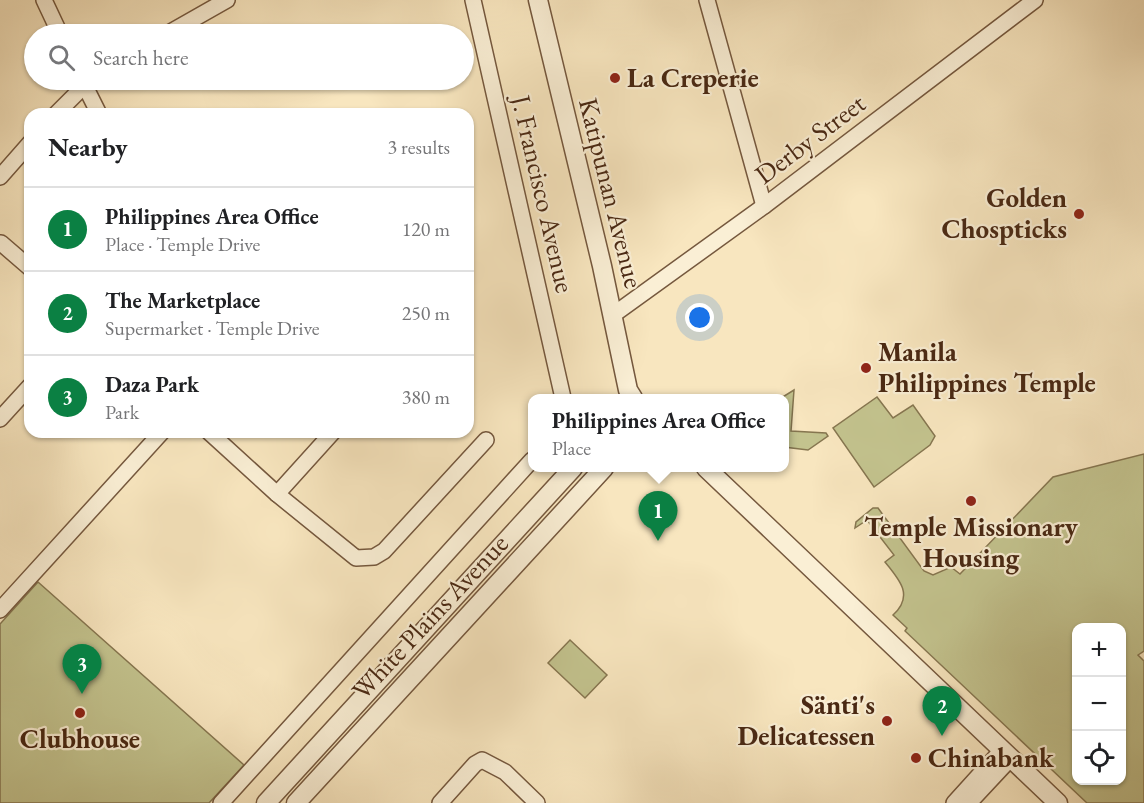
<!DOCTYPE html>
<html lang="en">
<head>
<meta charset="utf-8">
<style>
	:root { --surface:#fff; --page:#f6f6f6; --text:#202124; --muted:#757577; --line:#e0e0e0; --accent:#0b8043 }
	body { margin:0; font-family:"EB Garamond",serif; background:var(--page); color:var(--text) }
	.controls { position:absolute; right:18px; bottom:18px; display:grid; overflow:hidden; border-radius:12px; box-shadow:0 2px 4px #0004 }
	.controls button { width:54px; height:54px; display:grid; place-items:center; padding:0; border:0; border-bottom:2px solid var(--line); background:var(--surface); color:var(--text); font:30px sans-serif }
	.you { position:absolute; left:700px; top:318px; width:21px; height:21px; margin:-15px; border:4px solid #fff; border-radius:50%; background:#1a73e8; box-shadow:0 0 0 9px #1a73e833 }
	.badge { display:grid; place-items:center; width:39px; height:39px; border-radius:50%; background:var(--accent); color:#fff; font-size:20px; font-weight:700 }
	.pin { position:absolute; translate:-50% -50px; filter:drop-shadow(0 2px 3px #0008) }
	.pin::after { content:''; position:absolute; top:32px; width:21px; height:18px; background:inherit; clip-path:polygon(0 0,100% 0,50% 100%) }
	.popup { position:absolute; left:528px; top:394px; width:261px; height:78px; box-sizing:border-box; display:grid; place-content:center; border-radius:12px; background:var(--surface); filter:drop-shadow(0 2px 4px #0005); font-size:20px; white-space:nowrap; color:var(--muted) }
	.popup b { font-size:22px; color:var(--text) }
	.popup::after { content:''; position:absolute; left:50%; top:100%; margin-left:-12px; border:12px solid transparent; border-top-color:var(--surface) }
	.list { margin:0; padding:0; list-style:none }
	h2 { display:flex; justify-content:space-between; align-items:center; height:78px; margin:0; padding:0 24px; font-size:26px }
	h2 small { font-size:20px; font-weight:400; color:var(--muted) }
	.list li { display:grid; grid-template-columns:39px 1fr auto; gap:18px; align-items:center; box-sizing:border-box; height:84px; padding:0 24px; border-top:2px solid var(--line) }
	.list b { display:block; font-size:22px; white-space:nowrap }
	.list p { margin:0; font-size:20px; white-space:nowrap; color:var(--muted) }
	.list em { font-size:20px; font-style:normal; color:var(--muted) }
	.icon { flex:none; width:33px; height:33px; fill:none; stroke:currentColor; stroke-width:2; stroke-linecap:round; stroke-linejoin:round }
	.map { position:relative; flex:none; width:1144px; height:803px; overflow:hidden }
	.search { position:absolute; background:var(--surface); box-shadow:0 2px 4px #0004; left:24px; top:24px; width:450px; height:66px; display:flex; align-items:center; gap:15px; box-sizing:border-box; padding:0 21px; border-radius:33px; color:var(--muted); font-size:22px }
	.panel { position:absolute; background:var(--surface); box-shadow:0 2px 4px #0004; left:24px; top:108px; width:450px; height:330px; border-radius:18px }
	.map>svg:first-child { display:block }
</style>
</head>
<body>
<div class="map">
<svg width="1144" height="803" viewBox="0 0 1144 803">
	<rect width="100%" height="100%" fill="#f8e6bf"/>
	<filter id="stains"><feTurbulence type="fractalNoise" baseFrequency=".00333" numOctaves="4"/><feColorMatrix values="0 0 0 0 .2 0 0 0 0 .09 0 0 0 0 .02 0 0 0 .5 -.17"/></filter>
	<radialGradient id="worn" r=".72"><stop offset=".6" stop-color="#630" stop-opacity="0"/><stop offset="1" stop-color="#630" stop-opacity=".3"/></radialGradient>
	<!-- green -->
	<g fill="#c3c38e" stroke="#867650" stroke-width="1.5" fill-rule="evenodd">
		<path d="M 794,390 L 791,431 L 826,433 L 828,436 L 808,450 L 784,447 L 784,398 L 781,398 Z"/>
		<path d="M 877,397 L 893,418 L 913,405 L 935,436 L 930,445 L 874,487 L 833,428 Z"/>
		<path d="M 1144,454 L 1144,651 L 1138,655 L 1144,661 L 1144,803 L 1087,803 L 905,631 L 907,628 L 893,615 C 914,596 900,580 885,562 L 894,555 L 867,520 L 855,528 L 856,522 L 873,508 L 878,508 L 924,571 L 933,575 L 951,567 L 960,574 L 1053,477 ZM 1076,628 L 1122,628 L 1122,780 L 1076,780 Z"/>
		<path d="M 38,582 L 244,765 L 209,803 L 0,803 L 0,624 Z"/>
		<path d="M 570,640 L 607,675 L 585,698 L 548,663 Z"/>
	</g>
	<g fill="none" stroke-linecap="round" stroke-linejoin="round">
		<defs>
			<g id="minor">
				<path d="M 44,0 L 60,34"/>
				<path d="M 473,0 L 563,398"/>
				<path d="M 707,0 L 764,206"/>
				<path d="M 167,34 L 227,0"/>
				<path d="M 82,80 L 99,114"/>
				<path d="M 56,114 L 90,80"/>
				<path d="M 0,177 L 30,143"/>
				<path d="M 0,244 L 1,243 L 30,268"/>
				<path d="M 613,315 L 764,206 L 1035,0"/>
				<path d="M 0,419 L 30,386"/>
				<path d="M 209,432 L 277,494"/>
				<path d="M 333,432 L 277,494 L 356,558 L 374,557 L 384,551 L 486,440"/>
				<path d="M 0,610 L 162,432"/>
				<path d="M 221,803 L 532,460"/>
				<path d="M 440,803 L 475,764 L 482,760 L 505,772 L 537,803"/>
				<path d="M 954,803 L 1002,750"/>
				<path d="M 969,803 L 1011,758"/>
			</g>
			<g id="tertiary">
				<path d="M 538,0 L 602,266 L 628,390 L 633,398"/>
				<path d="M 706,468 L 1058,803"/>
				<path d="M 266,803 L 573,468"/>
				<path d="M 296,803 L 604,468"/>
			</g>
		</defs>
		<!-- minor casing -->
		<use href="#minor" stroke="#75583e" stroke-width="18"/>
		<!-- tertiary casing -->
		<use href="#tertiary" stroke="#75583e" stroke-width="21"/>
		<!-- minor -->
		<use href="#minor" stroke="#faefd5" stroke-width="15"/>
		<!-- tertiary -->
		<use href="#tertiary" stroke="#faefd5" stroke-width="18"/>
	</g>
	<!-- markers -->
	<g fill="#8f2418" stroke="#faefd5" stroke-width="2">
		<circle cx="615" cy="78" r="6"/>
		<circle cx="1079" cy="214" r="6"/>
		<circle cx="866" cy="368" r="6"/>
		<circle cx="971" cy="501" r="6"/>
		<circle cx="80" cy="713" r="6"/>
		<circle cx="887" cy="721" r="6"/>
		<circle cx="916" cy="758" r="6"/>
	</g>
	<g text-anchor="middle" stroke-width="4.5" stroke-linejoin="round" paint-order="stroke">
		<!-- poi labels -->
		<g font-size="27" font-weight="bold" fill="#492813" stroke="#faefd5" text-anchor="start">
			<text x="627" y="87">La Creperie</text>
			<text x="1067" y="207" text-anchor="end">Golden<tspan x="1067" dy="31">Chospticks</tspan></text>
			<text x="878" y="361">Manila<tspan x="878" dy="31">Philippines Temple</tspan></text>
			<text x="971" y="536" text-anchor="middle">Temple Missionary<tspan x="971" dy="31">Housing</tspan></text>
			<text x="875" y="714" text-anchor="end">Sänti's<tspan x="875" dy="31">Delicatessen</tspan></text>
			<text x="80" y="748" text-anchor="middle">Clubhouse</text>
			<text x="928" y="767">Chinabank</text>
		</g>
		<!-- street labels -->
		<g font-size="27" fill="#492813" stroke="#faefd5">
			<text transform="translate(810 139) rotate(-37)" y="9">Derby Street</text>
			<text transform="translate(611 193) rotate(76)" y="9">Katipunan Avenue</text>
			<text transform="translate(543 194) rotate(77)" y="9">J. Francisco Avenue</text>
			<text transform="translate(430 617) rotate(-47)" y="9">White Plains Avenue</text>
		</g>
	</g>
	<rect width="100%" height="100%" filter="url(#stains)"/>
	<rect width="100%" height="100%" fill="url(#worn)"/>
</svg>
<div class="controls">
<button>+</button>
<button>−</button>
<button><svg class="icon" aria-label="locate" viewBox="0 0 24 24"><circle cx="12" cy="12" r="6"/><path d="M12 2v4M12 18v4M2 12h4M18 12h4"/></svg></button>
</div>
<div class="you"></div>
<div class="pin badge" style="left:658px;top:541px">1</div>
<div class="popup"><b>Philippines Area Office</b>Place</div>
<div class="pin badge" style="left:942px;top:736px">2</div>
<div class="pin badge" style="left:82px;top:694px">3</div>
<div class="search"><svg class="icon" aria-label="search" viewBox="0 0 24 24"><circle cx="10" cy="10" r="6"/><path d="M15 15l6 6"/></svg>Search here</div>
<section class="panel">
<h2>Nearby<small>3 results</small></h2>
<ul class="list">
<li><span class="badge">1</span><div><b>Philippines Area Office</b><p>Place · Temple Drive</p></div><em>120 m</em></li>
<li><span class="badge">2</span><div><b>The Marketplace</b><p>Supermarket · Temple Drive</p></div><em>250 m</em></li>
<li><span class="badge">3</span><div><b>Daza Park</b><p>Park</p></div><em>380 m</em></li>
</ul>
</section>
</div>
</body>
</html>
